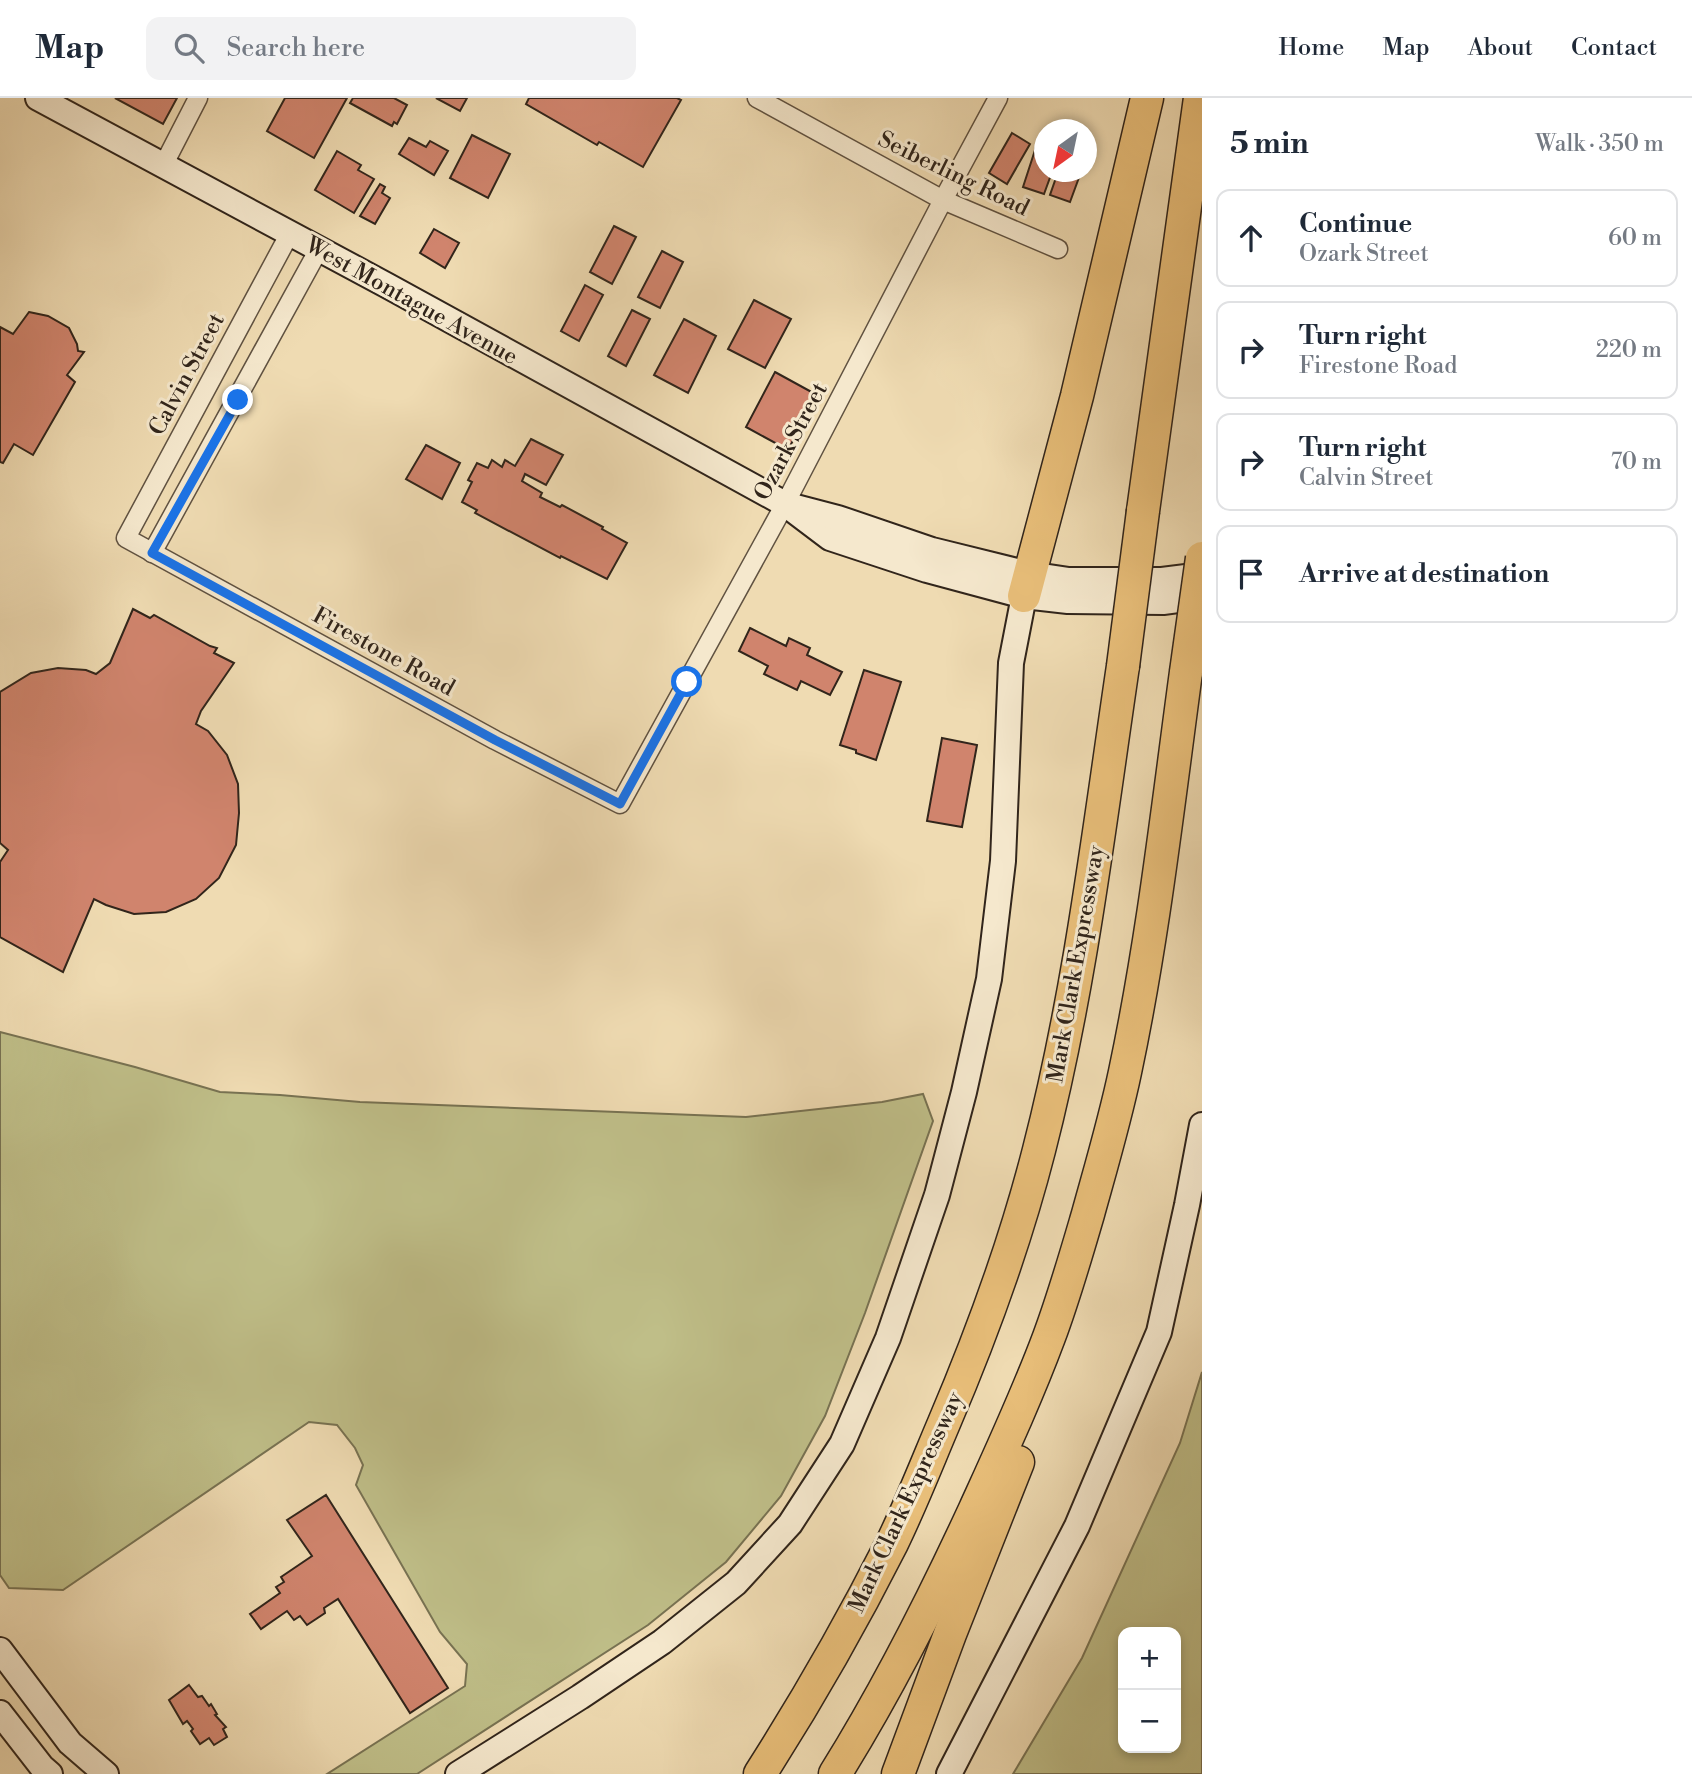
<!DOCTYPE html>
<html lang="en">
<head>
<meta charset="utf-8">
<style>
	:root { --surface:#fff; --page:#f2f2f3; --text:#1f2937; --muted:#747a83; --line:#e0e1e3 }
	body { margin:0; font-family:"Libre Bodoni",serif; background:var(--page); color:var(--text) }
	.controls { position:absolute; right:21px; bottom:21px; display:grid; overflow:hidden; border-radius:14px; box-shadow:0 4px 10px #0003 }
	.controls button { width:63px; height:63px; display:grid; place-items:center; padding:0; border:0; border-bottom:2px solid var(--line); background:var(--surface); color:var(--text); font:35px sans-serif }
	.compass { position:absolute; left:1034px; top:21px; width:63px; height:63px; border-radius:50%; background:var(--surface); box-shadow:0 4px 10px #0003; rotate:213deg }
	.stop { position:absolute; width:21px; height:21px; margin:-16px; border:5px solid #1a73e8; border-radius:50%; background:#fff }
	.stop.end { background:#1a73e8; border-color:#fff; box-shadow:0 2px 7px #0008 }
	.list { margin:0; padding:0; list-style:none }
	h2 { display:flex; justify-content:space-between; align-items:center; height:91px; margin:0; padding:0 28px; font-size:30px }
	h2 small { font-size:23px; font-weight:400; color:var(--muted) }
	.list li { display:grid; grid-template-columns:46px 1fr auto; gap:21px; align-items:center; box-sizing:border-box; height:98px; margin:0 14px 14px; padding:0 14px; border:2px solid var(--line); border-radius:14px }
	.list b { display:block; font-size:26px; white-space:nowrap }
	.list p { margin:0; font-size:23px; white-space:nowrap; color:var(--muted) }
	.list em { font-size:23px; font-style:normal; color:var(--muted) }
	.icon { flex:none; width:38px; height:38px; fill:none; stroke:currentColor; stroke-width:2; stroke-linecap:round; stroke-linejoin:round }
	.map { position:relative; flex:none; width:1202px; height:1676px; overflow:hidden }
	header { display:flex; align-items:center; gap:42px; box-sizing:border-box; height:98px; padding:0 35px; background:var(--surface); border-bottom:2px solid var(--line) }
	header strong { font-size:33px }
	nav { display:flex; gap:38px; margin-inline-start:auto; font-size:24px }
	.search { width:490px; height:63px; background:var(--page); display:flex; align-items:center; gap:18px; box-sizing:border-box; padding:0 24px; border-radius:14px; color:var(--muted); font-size:26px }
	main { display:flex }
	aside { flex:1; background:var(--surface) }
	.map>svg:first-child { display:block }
</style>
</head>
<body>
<header>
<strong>Map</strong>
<div class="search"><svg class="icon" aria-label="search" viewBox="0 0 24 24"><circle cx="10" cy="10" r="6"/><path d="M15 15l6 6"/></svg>Search here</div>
<nav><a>Home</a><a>Map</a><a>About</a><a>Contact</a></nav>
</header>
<main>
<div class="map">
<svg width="1202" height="1676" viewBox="0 0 1202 1676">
	<rect width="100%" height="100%" fill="#efdbb2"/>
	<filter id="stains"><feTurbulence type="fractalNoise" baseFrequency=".00286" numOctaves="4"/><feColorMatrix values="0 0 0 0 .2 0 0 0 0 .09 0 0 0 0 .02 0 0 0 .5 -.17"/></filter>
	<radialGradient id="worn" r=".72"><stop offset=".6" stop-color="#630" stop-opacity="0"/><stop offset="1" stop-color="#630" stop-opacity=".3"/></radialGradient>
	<!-- green -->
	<g fill="#bfbe88" stroke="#787252" stroke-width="2" fill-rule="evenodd">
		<path d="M 0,934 L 135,969 L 220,994 L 280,997 L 360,1004 L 746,1019 L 882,1004 L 923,996 L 933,1023 L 865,1215 L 825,1318 L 781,1398 L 726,1464 L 648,1527 L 417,1676 L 327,1676 L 465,1588 L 467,1566 L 440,1534 L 356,1387 L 363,1367 L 355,1350 L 337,1327 L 309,1324 L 63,1492 L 9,1490 L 0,1477 Z"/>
		<path d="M 1202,1274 L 1202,1676 L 1013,1676 L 1082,1560 L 1180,1345 ZM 1123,1534 L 1176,1534 L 1176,1650 L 1123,1650 Z"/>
	</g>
	<!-- building -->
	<g fill="#d0846d" stroke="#31251b" stroke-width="2">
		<path d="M 115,0 L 177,0 L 163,26 Z"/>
		<path d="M 285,0 L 347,0 L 314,60 L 267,33 Z"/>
		<path d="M 353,0 L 394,0 L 407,7 L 397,26 L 394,24 L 392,28 L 350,5 Z"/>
		<path d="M 436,0 L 467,0 L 460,13 Z"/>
		<path d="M 529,0 L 677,0 L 681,2 L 643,69 L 599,44 L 597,47 L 526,6 Z"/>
		<path d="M 1012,35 L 1030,46 L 1007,86 L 989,75 Z"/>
		<path d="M 472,37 L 510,56 L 488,100 L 450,80 Z"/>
		<path d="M 409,40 L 426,49 L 430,43 L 448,53 L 434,77 L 399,56 Z"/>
		<path d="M 1037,46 L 1044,48 L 1044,74 L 1052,74 L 1044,96 L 1023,89 Z"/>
		<path d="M 337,53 L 361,67 L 358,72 L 374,81 L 354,115 L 315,92 Z"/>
		<path d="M 1058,74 L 1081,74 L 1070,104 L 1050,97 Z"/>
		<path d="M 380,86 L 385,89 L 382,95 L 390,100 L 375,126 L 360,118 Z"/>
		<path d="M 614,128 L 636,139 L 612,186 L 590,174 Z"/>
		<path d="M 434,131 L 459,145 L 445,170 L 420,155 Z"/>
		<path d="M 662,153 L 683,164 L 660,210 L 638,199 Z"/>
		<path d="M 585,187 L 603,197 L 579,243 L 561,233 Z"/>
		<path d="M 754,202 L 791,221 L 765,270 L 728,251 Z"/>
		<path d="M 632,212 L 650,221 L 626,268 L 608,258 Z"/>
		<path d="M 29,214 L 48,218 L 69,230 L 77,246 L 78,253 L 84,254 L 67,277 L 75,284 L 33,357 L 14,346 L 3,365 L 0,364 L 0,229 L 13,236 Z"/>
		<path d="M 684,221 L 716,238 L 688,295 L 654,277 Z"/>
		<path d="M 775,274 L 817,297 L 788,352 L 746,329 Z"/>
		<path d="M 531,341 L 563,357 L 546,387 L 525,376 L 522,383 L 542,395 L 540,399 L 560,409 L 562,407 L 603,429 L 602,431 L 627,445 L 607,481 L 561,458 L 560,460 L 475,415 L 477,412 L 462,404 L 472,384 L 468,382 L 477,365 L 488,370 L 492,362 L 502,369 L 505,362 L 515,368 Z"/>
		<path d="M 426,347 L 460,365 L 442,401 L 406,381 Z"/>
		<path d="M 133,511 L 150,520 L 154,517 L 210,548 L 217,550 L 214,555 L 234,565 L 201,613 L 196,626 L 208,633 L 227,657 L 238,686 L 239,715 L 236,747 L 219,780 L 196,801 L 166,814 L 134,816 L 106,807 L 94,801 L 63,874 L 0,839 L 0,764 L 8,752 L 0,745 L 0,594 L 31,575 L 58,570 L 86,572 L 96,576 L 110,565 Z"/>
		<path d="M 750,530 L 786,548 L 789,540 L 810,550 L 807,557 L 842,574 L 830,597 L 801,583 L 797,592 L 764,576 L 768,568 L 739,553 Z"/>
		<path d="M 864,572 L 901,584 L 876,662 L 856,655 L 856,652 L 840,647 Z"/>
		<path d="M 942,640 L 977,647 L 962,729 L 927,723 Z"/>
		<path d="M 326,1397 L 448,1590 L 410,1615 L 338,1501 L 324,1510 L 325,1515 L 307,1527 L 300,1518 L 294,1522 L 287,1513 L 261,1531 L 250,1516 L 280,1495 L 276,1489 L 284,1484 L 281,1479 L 312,1458 L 287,1422 Z"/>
		<path d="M 189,1587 L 198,1599 L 202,1598 L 209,1608 L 211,1606 L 217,1616 L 215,1617 L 226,1629 L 223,1631 L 227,1639 L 214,1647 L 209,1640 L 200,1646 L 191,1633 L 193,1631 L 187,1623 L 183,1626 L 169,1602 Z"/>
	</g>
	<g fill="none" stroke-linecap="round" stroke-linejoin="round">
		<defs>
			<g id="minor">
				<path d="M 757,0 L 943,102 L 1058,151"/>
				<path d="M 163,68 L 198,0"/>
				<path d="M 290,135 L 126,440 L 495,642 L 620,706 L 785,406 L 943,102 L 998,0"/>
				<path d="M 152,455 L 319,151"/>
			</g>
			<g id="secondary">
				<path d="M 38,0 L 388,188 L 785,406 L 830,440 L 927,472 L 1024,498 L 1068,503 L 1163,504 L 1202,499"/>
				<path d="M 796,409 L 838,420 L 932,452 L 1029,476 L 1069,482 L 1162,482 L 1202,477"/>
				<path d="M 0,1552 L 70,1645 L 106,1676"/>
				<path d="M 0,1615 L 42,1669 L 50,1676"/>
				<path d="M 458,1676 L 580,1599 L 662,1544 L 736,1485 L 790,1426 L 842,1346 L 888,1240 L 937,1097 L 964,994 L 989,881 L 1003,763 L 1011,565 L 1024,498"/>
				<path d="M 949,1676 L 1077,1428 L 1159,1234 L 1187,1107 L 1202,1027"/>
			</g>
			<g id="motorway">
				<path d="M 1143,413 L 1200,0"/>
				<path d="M 1024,498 L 1077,298 L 1147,0"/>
				<path d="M 760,1676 C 808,1601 852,1524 892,1445 C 911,1406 927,1365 944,1325 C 982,1236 1015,1146 1039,1052 C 1080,893 1099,730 1123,568"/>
				<path d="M 835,1676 C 888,1591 933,1502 975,1411 C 1001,1354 1027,1298 1049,1239 C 1064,1199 1076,1157 1088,1116 C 1101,1069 1115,1022 1125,974 C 1153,842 1168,707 1186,574"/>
				<path d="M 898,1676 L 950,1536 L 1018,1364"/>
			</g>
		</defs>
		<!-- minor casing -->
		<use href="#minor" stroke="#605241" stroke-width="21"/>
		<!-- secondary casing -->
		<use href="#secondary" stroke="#31251b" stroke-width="28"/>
		<!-- motorway casing -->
		<use href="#motorway" stroke="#31251b" stroke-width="35"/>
		<!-- minor -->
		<use href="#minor" stroke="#f5e8cd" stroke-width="18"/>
		<!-- secondary -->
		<use href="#secondary" stroke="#f5e8cd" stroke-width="24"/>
		<!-- motorway -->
		<use href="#motorway" stroke="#e8be79" stroke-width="32"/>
		<defs>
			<g id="motorway-bridge">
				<path d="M 1123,568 L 1143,413"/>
				<path d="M 1186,574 L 1202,460"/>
			</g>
		</defs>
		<!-- motorway-bridge casing -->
		<use href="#motorway-bridge" stroke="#31251b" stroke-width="35" stroke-linecap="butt"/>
		<!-- motorway-bridge -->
		<use href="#motorway-bridge" stroke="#e8be79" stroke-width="32"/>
	</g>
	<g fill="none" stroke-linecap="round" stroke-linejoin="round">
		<!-- route -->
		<path stroke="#1a73e8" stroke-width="9" d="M 238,302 L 152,455 L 495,642 L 620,706 L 687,584"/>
	</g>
	<g text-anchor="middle" stroke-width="6" stroke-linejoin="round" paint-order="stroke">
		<!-- street labels -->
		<g font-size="23" fill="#31251b" stroke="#f5e8cd">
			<text transform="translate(954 75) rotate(26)" y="8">Seiberling Road</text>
			<text transform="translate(412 202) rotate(29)" y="8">West Montague Avenue</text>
			<text transform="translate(186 276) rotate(-62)" y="8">Calvin Street</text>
			<text transform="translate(790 343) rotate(-62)" y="8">Ozark Street</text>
			<text transform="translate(384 553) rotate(29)" y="8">Firestone Road</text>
			<text transform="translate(1075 866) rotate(-80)" y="8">Mark Clark Expressway</text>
			<text transform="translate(905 1404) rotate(-65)" y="8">Mark Clark Expressway</text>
		</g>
	</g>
	<rect width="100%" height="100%" filter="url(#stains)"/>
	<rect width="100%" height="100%" fill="url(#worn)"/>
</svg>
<div class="controls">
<button>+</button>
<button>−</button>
</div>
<svg class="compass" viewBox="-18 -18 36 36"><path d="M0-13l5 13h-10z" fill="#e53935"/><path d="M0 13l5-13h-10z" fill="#747a83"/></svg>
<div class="stop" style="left:687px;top:584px"></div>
<div class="stop end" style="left:238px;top:302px"></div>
</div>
<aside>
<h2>5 min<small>Walk · 350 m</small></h2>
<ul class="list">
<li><svg class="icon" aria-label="ahead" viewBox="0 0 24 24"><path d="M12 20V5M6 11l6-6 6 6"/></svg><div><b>Continue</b><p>Ozark Street</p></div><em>60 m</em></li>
<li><svg class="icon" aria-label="right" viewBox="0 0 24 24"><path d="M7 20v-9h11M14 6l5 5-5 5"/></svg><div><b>Turn right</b><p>Firestone Road</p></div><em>220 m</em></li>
<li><svg class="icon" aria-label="right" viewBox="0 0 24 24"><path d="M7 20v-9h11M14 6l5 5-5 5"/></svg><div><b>Turn right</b><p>Calvin Street</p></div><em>70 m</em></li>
<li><svg class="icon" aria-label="arrive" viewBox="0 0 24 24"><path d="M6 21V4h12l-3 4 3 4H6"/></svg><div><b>Arrive at destination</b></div></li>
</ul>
</aside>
</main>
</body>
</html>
